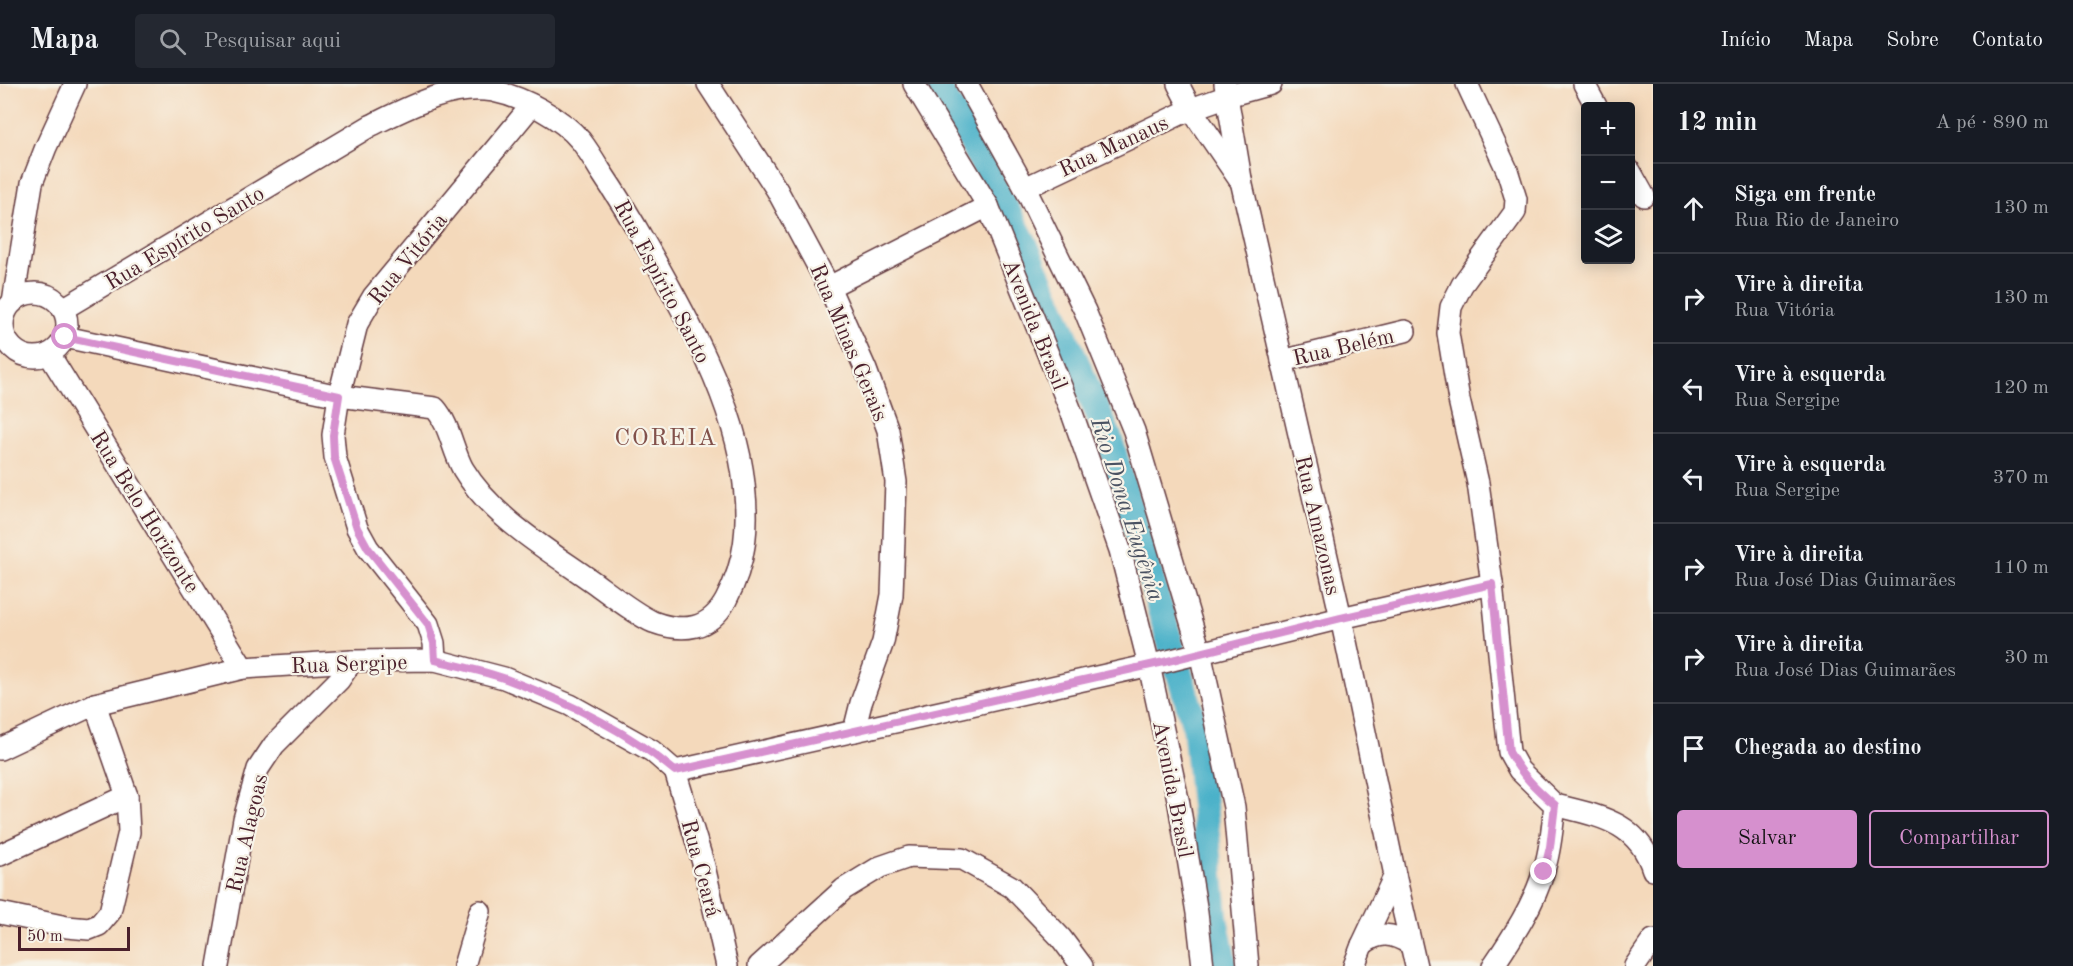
<!DOCTYPE html>
<html lang="pt">
<head>
<meta charset="utf-8">
<style>
	:root { --surface:#171b24; --page:#242831; --text:#f1f3f6; --muted:#9ea1a6; --line:#363941; --accent:#d690ce }
	body { margin:0; font-family:"Old Standard TT",serif; background:var(--page); color:var(--text) }
	.controls { position:absolute; right:18px; top:18px; display:grid; overflow:hidden; border-radius:6px; box-shadow:0 3px 15px #0003 }
	.controls button { width:54px; height:54px; display:grid; place-items:center; padding:0; border:0; border-bottom:2px solid var(--line); background:var(--surface); color:var(--text); font:30px sans-serif }
	.scale { position:absolute; left:18px; bottom:15px; width:112px; box-sizing:border-box; padding-left:6px; border:3px solid #4a1f2b; border-top:0; font-size:16px; line-height:21px; white-space:nowrap; color:#4a1f2b; -webkit-text-stroke:4px #f7f3e8; paint-order:stroke }
	.stop { position:absolute; width:18px; height:18px; margin:-14px; border:4px solid #d690ce; border-radius:50%; background:#fff }
	.stop.end { background:#d690ce; border-color:#fff; box-shadow:0 2px 6px #0008 }
	.list { margin:0; padding:0; list-style:none }
	h2 { display:flex; justify-content:space-between; align-items:center; height:78px; margin:0; padding:0 24px; font-size:26px }
	h2 small { font-size:20px; font-weight:400; color:var(--muted) }
	.list li { display:grid; grid-template-columns:39px 1fr auto; gap:18px; align-items:center; box-sizing:border-box; height:90px; padding:0 24px; border-top:2px solid var(--line) }
	.list b { display:block; font-size:22px; white-space:nowrap }
	.list p { margin:0; font-size:20px; white-space:nowrap; color:var(--muted) }
	.list em { font-size:20px; font-style:normal; color:var(--muted) }
	.actions { display:flex; gap:12px; padding:18px 24px }
	.actions a { flex:1; padding:14px 0; border:2px solid var(--accent); border-radius:6px; text-align:center; font-size:21px; color:var(--accent) }
	.actions .main { background:var(--accent); color:#111 }
	.icon { flex:none; width:33px; height:33px; fill:none; stroke:currentColor; stroke-width:2; stroke-linecap:round; stroke-linejoin:round }
	.map { position:relative; flex:none; width:1653px; height:882px; overflow:hidden }
	header { display:flex; align-items:center; gap:36px; box-sizing:border-box; height:84px; padding:0 30px; background:var(--surface); border-bottom:2px solid var(--line) }
	header strong { font-size:28px }
	nav { display:flex; gap:33px; margin-inline-start:auto; font-size:21px }
	.search { width:420px; height:54px; background:var(--page); display:flex; align-items:center; gap:15px; box-sizing:border-box; padding:0 21px; border-radius:6px; color:var(--muted); font-size:22px }
	main { display:flex }
	aside { flex:1; background:var(--surface) }
	.map>svg:first-child { display:block }
</style>
</head>
<body>
<header>
<strong>Mapa</strong>
<div class="search"><svg class="icon" aria-label="search" viewBox="0 0 24 24"><circle cx="10" cy="10" r="6"/><path d="M15 15l6 6"/></svg>Pesquisar aqui</div>
<nav><a>Início</a><a>Mapa</a><a>Sobre</a><a>Contato</a></nav>
</header>
<main>
<div class="map">
<svg width="1653" height="882" viewBox="0 0 1653 882">
	<rect width="100%" height="100%" fill="#f7f3e8"/>
	<filter id="ink" filterUnits="userSpaceOnUse"><feTurbulence type="fractalNoise" baseFrequency=".0167" numOctaves="2"/><feDisplacementMap in="SourceGraphic" scale="12" xChannelSelector="R" yChannelSelector="G"/><feConvolveMatrix kernelMatrix="1 2 1 2 8 2 1 2 1" color-interpolation-filters="sRGB"/></filter>
	<filter id="wash" filterUnits="userSpaceOnUse"><feTurbulence type="fractalNoise" baseFrequency=".008" numOctaves="4" result="noise"/><feDisplacementMap in="SourceGraphic" scale="24" xChannelSelector="R" yChannelSelector="G"/><feGaussianBlur stdDeviation="1.35" result="paint"/><feColorMatrix in="noise" values="0 0 0 0 0 0 0 0 0 0 0 0 0 0 0 0 0 1.4 0 .05"/><feComposite in="paint" operator="in"/></filter>
	<g filter="url(#wash)">
		<rect width="100%" height="100%" fill="#f4d9bb"/>
		<g fill="none" stroke-linecap="round" stroke-linejoin="round">
			<!-- river -->
			<path stroke="#4ab1c9" stroke-width="27" d="M 936,0 L 975,65 L 1024,159 L 1109,354 L 1196,645 L 1215,837 L 1224,882"/>
		</g>
	</g>
	<g filter="url(#ink)">
		<g fill="none" stroke-linecap="round" stroke-linejoin="round">
			<defs>
				<g id="minor">
					<path d="M 708,0 L 777,106 L 829,203 L 866,286 L 888,346 L 896,398 L 892,511 L 883,558 L 861,619 L 854,647"/>
					<path d="M 914,0 L 988,122 L 1073,332 L 1120,466 L 1149,581 L 1179,720 L 1197,829 L 1203,882"/>
					<path d="M 967,0 L 1025,104 L 1085,227 L 1134,347 L 1200,568 L 1234,723 L 1248,882"/>
					<path d="M 1178,0 L 1191,25 L 1239,95"/>
					<path d="M 1225,0 L 1242,101 L 1341,534 L 1395,791 L 1416,882"/>
					<path d="M 1467,0 L 1507,86 L 1516,115 L 1515,128 L 1462,201 L 1451,223 L 1448,249 L 1459,316 L 1478,399 L 1492,500 L 1509,668 L 1519,686 L 1555,721 C 1552,743 1551,765 1544,786 C 1535,819 1512,854 1493,882"/>
					<path d="M 1584,0 L 1596,22"/>
					<path d="M 1630,87 L 1644,112"/>
					<path d="M 1025,104 L 1191,25 L 1228,12 L 1271,0"/>
					<path d="M 829,203 L 988,122"/>
					<circle cx="35" cy="241" r="32"/>
					<path d="M 13,218 L 32,99 L 46,63 L 75,0"/>
					<path d="M 63,225 L 370,42 C 407,24 450,0 493,7 C 523,13 562,34 581,57 C 588,66 594,76 600,86 C 616,110 631,134 645,159 C 685,229 736,319 744,400 C 749,442 746,478 726,516 C 710,546 683,549 653,538 C 637,531 611,511 596,500 C 550,467 493,435 463,385 C 452,365 450,341 435,324 L 339,312 L 65,253"/>
					<path d="M 49,270 L 243,584"/>
					<path d="M 1282,277 L 1405,247"/>
					<path d="M 435,576 L 434,559 L 428,540 L 368,464 L 357,444 L 335,373 L 333,351 L 339,312 L 357,240 L 373,213 L 532,21"/>
					<path d="M 0,665 L 95,620 L 243,584 L 352,577 L 435,576 L 504,594 L 570,621 L 652,667 L 675,687"/>
					<path d="M 675,687 L 1164,578 L 1341,534 L 1492,500"/>
					<path d="M 675,687 L 704,782 L 727,882"/>
					<path d="M 1555,721 C 1598,732 1638,737 1653,786"/>
					<path d="M 0,771 L 127,712"/>
					<path d="M 0,829 L 67,843 L 89,845 L 99,841 L 110,828 L 129,748 L 127,712 L 95,620"/>
					<path d="M 1362,861 C 1379,847 1392,849 1410,860"/>
					<path d="M 218,882 L 244,735 L 258,685 L 274,661 L 339,596 L 352,577"/>
					<path d="M 464,882 L 480,827"/>
					<path d="M 759,882 L 844,805 L 880,783 L 909,773 L 962,775 L 1012,803 L 1061,854 L 1082,882"/>
					<path d="M 1354,882 L 1362,861 L 1395,791"/>
					<path d="M 1635,882 L 1653,856"/>
				</g>
			</defs>
			<!-- minor casing -->
			<use href="#minor" stroke="#643b41" stroke-width="24"/>
			<!-- minor -->
			<use href="#minor" stroke="#fff" stroke-width="21"/>
		</g>
	</g>
	<g fill="none" stroke-linecap="round" stroke-linejoin="round" filter="url(#ink)">
		<!-- route -->
		<path stroke="#d690ce" stroke-width="8" d="M 65,253 L 339,312 L 333,351 L 334,373 L 357,444 L 368,464 L 428,540 L 434,559 L 435,576 C 458,582 483,587 506,595 C 566,617 626,646 675,687 L 1164,578 L 1341,534 L 1492,500 L 1509,668 C 1521,690 1536,705 1555,721 L 1550,763 L 1544,788"/>
	</g>
	<g text-anchor="middle" stroke-width="4.5" stroke-linejoin="round" paint-order="stroke">
		<!-- street labels -->
		<g font-size="22" fill="#4a1f2b" stroke="#f7f3e8">
			<text transform="translate(1113 61) rotate(-25)" y="8">Rua Manaus</text>
			<text transform="translate(184 153) rotate(-31)" y="8">Rua Espírito Santo</text>
			<text transform="translate(407 174) rotate(-51)" y="8">Rua Vitória</text>
			<text transform="translate(663 197) rotate(62)" y="8">Rua Espírito Santo</text>
			<text transform="translate(1036 240) rotate(68)" y="8">Avenida Brasil</text>
			<text transform="translate(850 258) rotate(67)" y="8">Rua Minas Gerais</text>
			<text transform="translate(1343 262) rotate(-13)" y="8">Rua Belém</text>
			<text transform="translate(146 427) rotate(58)" y="8">Rua Belo Horizonte</text>
			<text transform="translate(1319 441) rotate(77)" y="8">Rua Amazonas</text>
			<text transform="translate(349 579) rotate(-2)" y="8">Rua Sergipe</text>
			<text transform="translate(1174 705) rotate(79)" y="8">Avenida Brasil</text>
			<text transform="translate(246 749) rotate(-77)" y="8">Rua Alagoas</text>
			<text transform="translate(702 784) rotate(75)" y="8">Rua Ceará</text>
		</g>
		<!-- neighbourhood labels -->
		<g font-size="24" letter-spacing="1.5" fill="#82514b" stroke="#f7f3e8">
			<text x="666" y="361">COREIA</text>
		</g>
		<!-- water labels -->
		<g font-size="24" font-style="italic" fill="#4a5262" stroke="#f7f3e8">
			<text transform="translate(1128 425) rotate(72)" y="8">Rio Dona Eugênia</text>
		</g>
	</g>
</svg>
<div class="controls">
<button>+</button>
<button>−</button>
<button><svg class="icon" aria-label="layers" viewBox="0 0 24 24"><path d="M12 4l9 5-9 5-9-5zM3 14l9 5 9-5"/></svg></button>
</div>
<div class="scale">50 m</div>
<div class="stop" style="left:65px;top:253px"></div>
<div class="stop end" style="left:1544px;top:788px"></div>
</div>
<aside>
<h2>12 min<small>A pé · 890 m</small></h2>
<ul class="list">
<li><svg class="icon" aria-label="ahead" viewBox="0 0 24 24"><path d="M12 20V5M6 11l6-6 6 6"/></svg><div><b>Siga em frente</b><p>Rua Rio de Janeiro</p></div><em>130 m</em></li>
<li><svg class="icon" aria-label="right" viewBox="0 0 24 24"><path d="M7 20v-9h11M14 6l5 5-5 5"/></svg><div><b>Vire à direita</b><p>Rua Vitória</p></div><em>130 m</em></li>
<li><svg class="icon" aria-label="left" viewBox="0 0 24 24"><path d="M17 20v-9H6M10 6l-5 5 5 5"/></svg><div><b>Vire à esquerda</b><p>Rua Sergipe</p></div><em>120 m</em></li>
<li><svg class="icon" aria-label="left" viewBox="0 0 24 24"><path d="M17 20v-9H6M10 6l-5 5 5 5"/></svg><div><b>Vire à esquerda</b><p>Rua Sergipe</p></div><em>370 m</em></li>
<li><svg class="icon" aria-label="right" viewBox="0 0 24 24"><path d="M7 20v-9h11M14 6l5 5-5 5"/></svg><div><b>Vire à direita</b><p>Rua José Dias Guimarães</p></div><em>110 m</em></li>
<li><svg class="icon" aria-label="right" viewBox="0 0 24 24"><path d="M7 20v-9h11M14 6l5 5-5 5"/></svg><div><b>Vire à direita</b><p>Rua José Dias Guimarães</p></div><em>30 m</em></li>
<li><svg class="icon" aria-label="arrive" viewBox="0 0 24 24"><path d="M6 21V4h12l-3 4 3 4H6"/></svg><div><b>Chegada ao destino</b></div></li>
</ul>
<div class="actions"><a class="main">Salvar</a><a>Compartilhar</a></div>
</aside>
</main>
</body>
</html>
